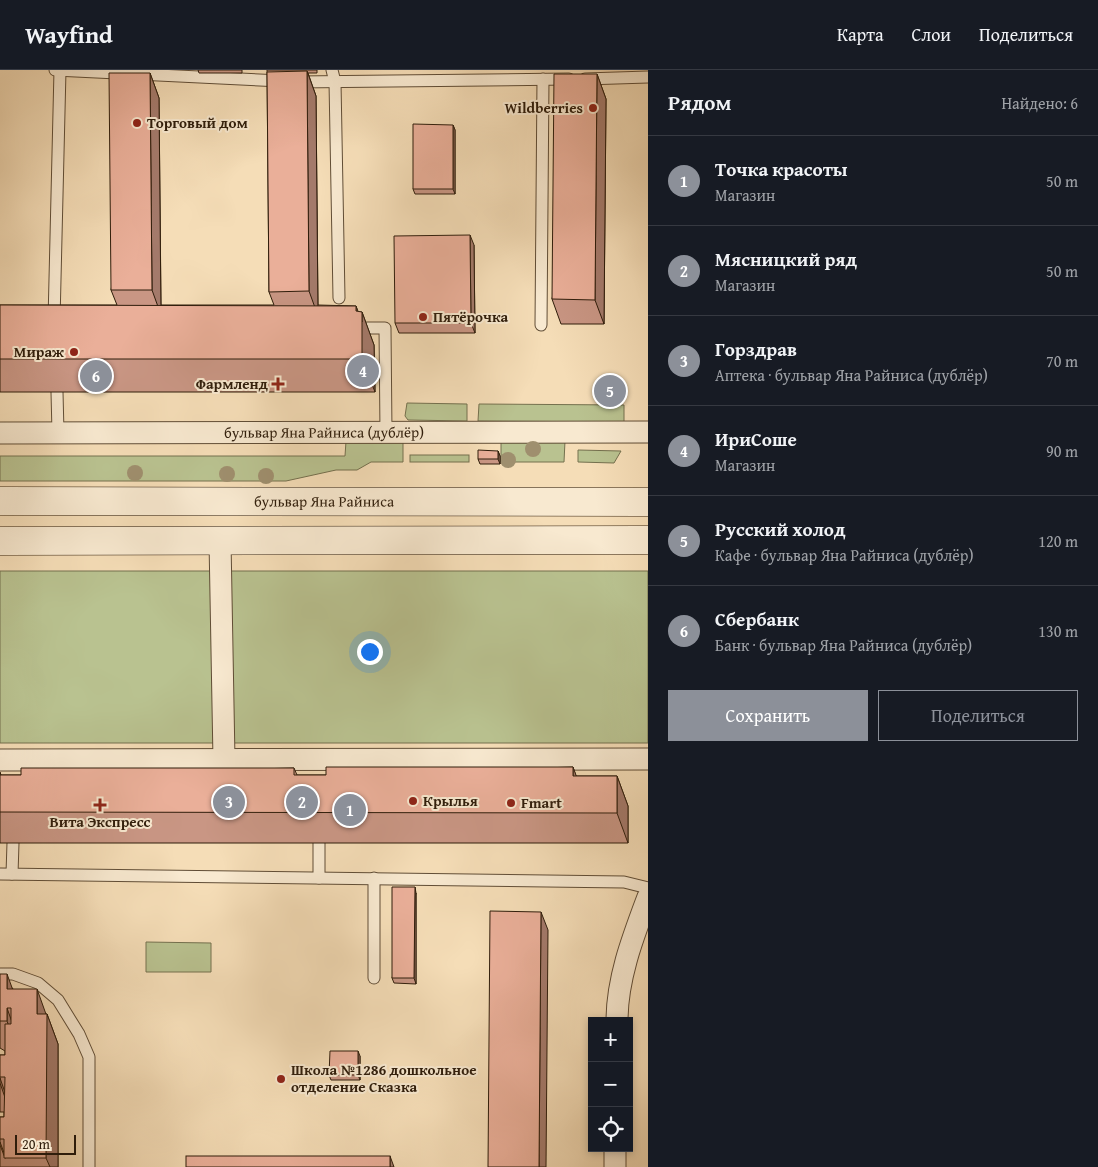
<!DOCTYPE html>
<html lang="ru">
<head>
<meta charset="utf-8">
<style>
	:root { --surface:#171b24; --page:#20242c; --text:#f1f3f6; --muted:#9ea1a6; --line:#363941; --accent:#8c9099 }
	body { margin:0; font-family:"Gentium Book Plus",serif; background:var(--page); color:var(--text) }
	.controls { position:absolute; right:15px; bottom:15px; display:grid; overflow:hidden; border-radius:0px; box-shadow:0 2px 8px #0003 }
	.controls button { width:45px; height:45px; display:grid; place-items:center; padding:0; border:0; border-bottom:1px solid var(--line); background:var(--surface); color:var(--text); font:25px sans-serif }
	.scale { position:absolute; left:15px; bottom:12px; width:61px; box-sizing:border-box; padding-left:5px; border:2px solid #2f1d0b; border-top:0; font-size:14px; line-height:18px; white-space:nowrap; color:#2f1d0b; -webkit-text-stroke:4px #f8e9d0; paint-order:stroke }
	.you { position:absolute; left:369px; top:581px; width:18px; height:18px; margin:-12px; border:4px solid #fff; border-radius:50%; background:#1a73e8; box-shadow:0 0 0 8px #1a73e833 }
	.badge { display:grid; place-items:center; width:32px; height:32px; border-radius:50%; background:var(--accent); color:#fff; font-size:16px; font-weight:700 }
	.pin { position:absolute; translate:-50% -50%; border:2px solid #fff; box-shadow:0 1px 5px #0006 }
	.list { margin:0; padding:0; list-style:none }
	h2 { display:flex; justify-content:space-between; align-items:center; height:65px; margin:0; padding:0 20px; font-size:21px }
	h2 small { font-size:16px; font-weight:400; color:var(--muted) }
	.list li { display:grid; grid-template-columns:32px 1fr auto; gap:15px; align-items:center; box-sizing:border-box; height:90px; padding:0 20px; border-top:1px solid var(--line) }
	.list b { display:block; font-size:19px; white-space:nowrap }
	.list p { margin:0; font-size:16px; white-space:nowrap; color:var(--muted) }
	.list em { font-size:16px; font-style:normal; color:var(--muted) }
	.actions { display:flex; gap:10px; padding:15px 20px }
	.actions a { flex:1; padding:11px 0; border:1px solid var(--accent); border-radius:0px; text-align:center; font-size:18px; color:var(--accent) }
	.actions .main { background:var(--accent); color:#fff }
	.icon { flex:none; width:28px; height:28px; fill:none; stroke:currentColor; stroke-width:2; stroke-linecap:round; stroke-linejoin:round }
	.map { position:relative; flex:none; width:648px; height:1097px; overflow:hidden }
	header { display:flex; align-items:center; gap:30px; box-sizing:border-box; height:70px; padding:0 25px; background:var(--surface); border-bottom:1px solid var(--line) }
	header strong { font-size:24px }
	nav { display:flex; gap:28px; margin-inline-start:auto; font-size:18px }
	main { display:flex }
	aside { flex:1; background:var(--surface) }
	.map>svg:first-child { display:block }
</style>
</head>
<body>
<header>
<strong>Wayfind</strong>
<nav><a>Карта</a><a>Слои</a><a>Поделиться</a></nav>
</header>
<main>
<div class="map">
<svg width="648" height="1097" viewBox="0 0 648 1097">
	<rect width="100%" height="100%" fill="#f5ddb7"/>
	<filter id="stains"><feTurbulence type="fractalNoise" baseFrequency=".004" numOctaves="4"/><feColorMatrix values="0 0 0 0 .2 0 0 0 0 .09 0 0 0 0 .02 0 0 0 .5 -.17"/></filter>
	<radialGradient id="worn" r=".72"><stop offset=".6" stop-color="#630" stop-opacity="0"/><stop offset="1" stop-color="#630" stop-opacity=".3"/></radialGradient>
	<!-- green -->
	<g fill="#b9c290" stroke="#74704e">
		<path d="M 407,333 L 467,334 L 467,351 L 408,350 L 405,346 Z"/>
		<path d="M 479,334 L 624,335 L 624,352 L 478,351 Z"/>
		<path d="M 403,370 L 403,392 L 371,392 L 357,400 L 336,400 L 286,411 L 0,411 L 0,386 L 345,386 L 346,371 Z"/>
		<path d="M 501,371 L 565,371 L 564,392 L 501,392 Z"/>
		<path d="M 578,380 L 621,381 L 614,393 L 578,392 Z"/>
		<rect x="410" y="385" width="59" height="7"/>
		<rect x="0" y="501" width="648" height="172"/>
		<path d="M 146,872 L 211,873 L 211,902 L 146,902 Z"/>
	</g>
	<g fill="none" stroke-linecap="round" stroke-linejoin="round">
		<defs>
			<g id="service">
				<path d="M 55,0 L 281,11"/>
				<path d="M 332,0 L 335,12 L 339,228"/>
				<path d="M 585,9 L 648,7"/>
				<path d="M 297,12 L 569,9"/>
				<path d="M 54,251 L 60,0"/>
				<path d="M 541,255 L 543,9"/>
				<path d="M 354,258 L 385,258 L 386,363"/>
				<path d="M 57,322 L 58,363"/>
				<path d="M 0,804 L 624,812 L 648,818"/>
				<path d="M 12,804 L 13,773"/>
				<path d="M 319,808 L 319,773"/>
				<path d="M 374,808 L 374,908"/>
				<path d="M 0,904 L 13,904 L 38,913 L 58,930 L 79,964 L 89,987 L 89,1097"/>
			</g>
			<g id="minor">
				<path id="s1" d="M 0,363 L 648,362"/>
				<path d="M 220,471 L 224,690"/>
				<path d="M 0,690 L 648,689"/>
				<path d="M 617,951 C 617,908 633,867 648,827"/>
				<path d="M 615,1097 L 615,1078"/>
			</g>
			<g id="secondary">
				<path id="s2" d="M 0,431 L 648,432"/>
				<path d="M 0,471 L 648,470"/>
			</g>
		</defs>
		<!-- service casing -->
		<use href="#service" stroke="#604d36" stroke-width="13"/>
		<!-- minor casing -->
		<use href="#minor" stroke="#604d36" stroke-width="23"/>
		<!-- secondary casing -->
		<use href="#secondary" stroke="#2f1d0b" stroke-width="29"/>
		<!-- service -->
		<use href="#service" stroke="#f8e9d0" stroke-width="11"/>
		<!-- minor -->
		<use href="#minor" stroke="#f8e9d0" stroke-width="21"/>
		<!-- secondary -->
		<use href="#secondary" stroke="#f8e9d0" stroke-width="28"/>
	</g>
	<!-- trees -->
	<g fill="#9f8f6e">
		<circle cx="533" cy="379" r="8"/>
		<circle cx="508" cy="390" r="8"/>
		<circle cx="135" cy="403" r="8"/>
		<circle cx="227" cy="404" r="8"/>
		<circle cx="266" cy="406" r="8"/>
	</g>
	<!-- wall -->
	<g fill="#c99684" stroke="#2f1d0b">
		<path d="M 198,0 L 242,0 L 242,3 L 199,3 Z"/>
		<path d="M 267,0 L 317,0 L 317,3 L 308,3 L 316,26 L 318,235 L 356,236 L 358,242 L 362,242 L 374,275 L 375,322 L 0,322 L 0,235 L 117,235 L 111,220 L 150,3 L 159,28 L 161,235 L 274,235 L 269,222 Z"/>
		<path d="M 597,4 L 606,29 L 604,254 L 561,254 L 552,229 Z"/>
		<path d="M 453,55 L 455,60 L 455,124 L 415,124 L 413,119 Z"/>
		<path d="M 474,175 L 475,263 L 399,263 L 395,253 Z"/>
		<path d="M 498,381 L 500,386 L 500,394 L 480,394 L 478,389 Z"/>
		<path d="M 573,697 L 576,706 L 617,706 L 628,736 L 628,773 L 0,773 L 0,702 L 1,705 L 21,705 L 294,698 L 297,705 L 326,705 Z"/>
		<path d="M 416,823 L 416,914 L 394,913 L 392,908 Z"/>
		<path d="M 0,904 L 13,919 L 46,944 L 47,944 L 58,974 L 58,1097 L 0,1097 L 0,1047 L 4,1047 L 4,1042 L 0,1042 L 0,985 L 5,985 L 5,981 L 0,978 Z"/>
		<path d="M 360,986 L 360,1010 L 331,1010 L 329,1005 Z"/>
	</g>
	<!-- shaded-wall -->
	<g fill="#a47a6b" stroke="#2f1d0b">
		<path d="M 307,1 L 316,26 L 318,246 L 309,221 Z"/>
		<path d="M 150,3 L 159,28 L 161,245 L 152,220 Z"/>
		<path d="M 597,4 L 606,29 L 604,254 L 595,230 Z"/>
		<path d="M 453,55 L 455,60 L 455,124 L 453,119 Z"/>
		<path d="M 470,165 L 474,175 L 475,263 L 471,253 Z"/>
		<path d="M 356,236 L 362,252 L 362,242 L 374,275 L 375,322 L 362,289 L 356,241 Z"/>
		<path d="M 498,381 L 500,386 L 500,394 L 498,389 Z"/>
		<path d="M 573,697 L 584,727 L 573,706 Z"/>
		<path d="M 617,706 L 628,736 L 628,773 L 617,743 Z"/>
		<path d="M 415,817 L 416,823 L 416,914 L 414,908 Z"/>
		<path d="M 541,842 L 548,860 L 546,1097 L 539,1097 Z"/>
		<path d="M 7,904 L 18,934 L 7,919 Z"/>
		<path d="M 37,919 L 47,947 L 47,944 L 58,974 L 58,1097 L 50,1097 L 46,1088 L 37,944 Z"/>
		<path d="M 7,938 L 18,969 L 18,982 L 7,951 Z"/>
		<path d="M 358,981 L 360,986 L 360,1010 L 358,1005 Z"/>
		<path d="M 0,1008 L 10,1037 L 10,1042 L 0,1013 Z"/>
		<path d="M 0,1072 L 6,1088 L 5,1088 L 0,1075 Z"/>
		<path d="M 390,1086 L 394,1097 L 390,1097 Z"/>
	</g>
	<!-- building -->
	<g fill="#eaaf99" stroke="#2f1d0b">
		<path d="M 307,1 L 309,221 L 269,222 L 267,2 Z"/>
		<path d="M 109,3 L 150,3 L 152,220 L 111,220 Z"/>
		<path d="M 554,4 L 597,4 L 595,230 L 552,229 Z"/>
		<path d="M 413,54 L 453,55 L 453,119 L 413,119 Z"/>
		<path d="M 470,165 L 471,253 L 395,253 L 394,166 Z"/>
		<path d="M 0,235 L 356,236 L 356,241 L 362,242 L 362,289 L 0,289 Z"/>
		<path d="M 478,380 L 498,381 L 498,389 L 478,389 Z"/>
		<path d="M 326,697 L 573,697 L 573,706 L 617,706 L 617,743 L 0,742 L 0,705 L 21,705 L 21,698 L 294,698 L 294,705 L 326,705 Z"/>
		<path d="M 392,817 L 415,817 L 414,908 L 392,908 Z"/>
		<path d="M 490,841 L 541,842 L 539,1097 L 488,1097 Z"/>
		<path d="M 0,904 L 7,904 L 7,919 L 37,919 L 37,944 L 47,944 L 46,1088 L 4,1088 L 4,1069 L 0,1069 L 0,1047 L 4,1047 L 5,1007 L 0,1007 L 0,985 L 5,985 L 5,954 L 11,954 L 11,938 L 7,938 L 7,951 L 0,951 Z"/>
		<path d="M 330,981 L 358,981 L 358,1005 L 329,1005 Z"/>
		<rect x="186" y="1086" width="204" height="11"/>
	</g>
	<!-- markers -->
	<g fill="#8f2418" stroke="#f8e9d0" stroke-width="2">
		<circle cx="593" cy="38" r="5"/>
		<circle cx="137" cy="53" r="5"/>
		<circle cx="423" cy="247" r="5"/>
		<circle cx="74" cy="282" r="5"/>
		<path d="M275.5 306.5h5v5h5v5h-5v5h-5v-5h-5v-5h5z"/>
		<circle cx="413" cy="731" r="5"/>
		<circle cx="511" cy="733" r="5"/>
		<path d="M97.5 727.5h5v5h5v5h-5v5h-5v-5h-5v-5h5z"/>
		<circle cx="281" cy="1009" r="5"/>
	</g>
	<g text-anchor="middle" stroke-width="4" stroke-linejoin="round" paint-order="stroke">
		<!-- poi labels -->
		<g font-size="15" font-weight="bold" fill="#2f1d0b" stroke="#f8e9d0" text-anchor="start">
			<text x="583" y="43" text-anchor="end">Wildberries</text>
			<text x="147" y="58">Торговый дом</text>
			<text x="433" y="252">Пятёрочка</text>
			<text x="64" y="287" text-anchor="end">Мираж</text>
			<text x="268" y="319" text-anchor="end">Фармленд</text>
			<text x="423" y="736">Крылья</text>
			<text x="521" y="738">Fmart</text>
			<text x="100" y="757" text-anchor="middle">Вита Экспресс</text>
			<text x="291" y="1005">Школа №1286 дошкольное<tspan x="291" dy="17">отделение Сказка</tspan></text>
		</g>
		<!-- street labels -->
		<g font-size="15" fill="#2f1d0b" stroke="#f8e9d0">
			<text dy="5" stroke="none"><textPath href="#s1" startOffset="324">бульвар Яна Райниса (дублёр)</textPath></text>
			<text dy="5" stroke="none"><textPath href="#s2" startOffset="324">бульвар Яна Райниса</textPath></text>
		</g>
	</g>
	<rect width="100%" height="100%" filter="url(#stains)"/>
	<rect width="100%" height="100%" fill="url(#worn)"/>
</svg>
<div class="controls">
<button>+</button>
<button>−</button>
<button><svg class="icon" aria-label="locate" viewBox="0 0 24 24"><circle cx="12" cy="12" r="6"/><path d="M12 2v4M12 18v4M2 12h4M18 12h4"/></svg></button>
</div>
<div class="scale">20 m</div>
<div class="you"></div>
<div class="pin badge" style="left:350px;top:740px">1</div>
<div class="pin badge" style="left:302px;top:732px">2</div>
<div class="pin badge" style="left:229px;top:732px">3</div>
<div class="pin badge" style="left:363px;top:301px">4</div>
<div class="pin badge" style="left:610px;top:321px">5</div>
<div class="pin badge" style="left:96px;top:306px">6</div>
</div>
<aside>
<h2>Рядом<small>Найдено: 6</small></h2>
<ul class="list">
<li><span class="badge">1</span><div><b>Точка красоты</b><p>Магазин</p></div><em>50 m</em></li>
<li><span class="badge">2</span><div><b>Мясницкий ряд</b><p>Магазин</p></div><em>50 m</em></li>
<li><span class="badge">3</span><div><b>Горздрав</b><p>Аптека · бульвар Яна Райниса (дублёр)</p></div><em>70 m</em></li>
<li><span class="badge">4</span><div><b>ИриСоше</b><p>Магазин</p></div><em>90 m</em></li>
<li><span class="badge">5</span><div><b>Русский холод</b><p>Кафе · бульвар Яна Райниса (дублёр)</p></div><em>120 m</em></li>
<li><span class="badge">6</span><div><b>Сбербанк</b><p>Банк · бульвар Яна Райниса (дублёр)</p></div><em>130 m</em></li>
</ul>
<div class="actions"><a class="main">Сохранить</a><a>Поделиться</a></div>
</aside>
</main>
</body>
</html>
